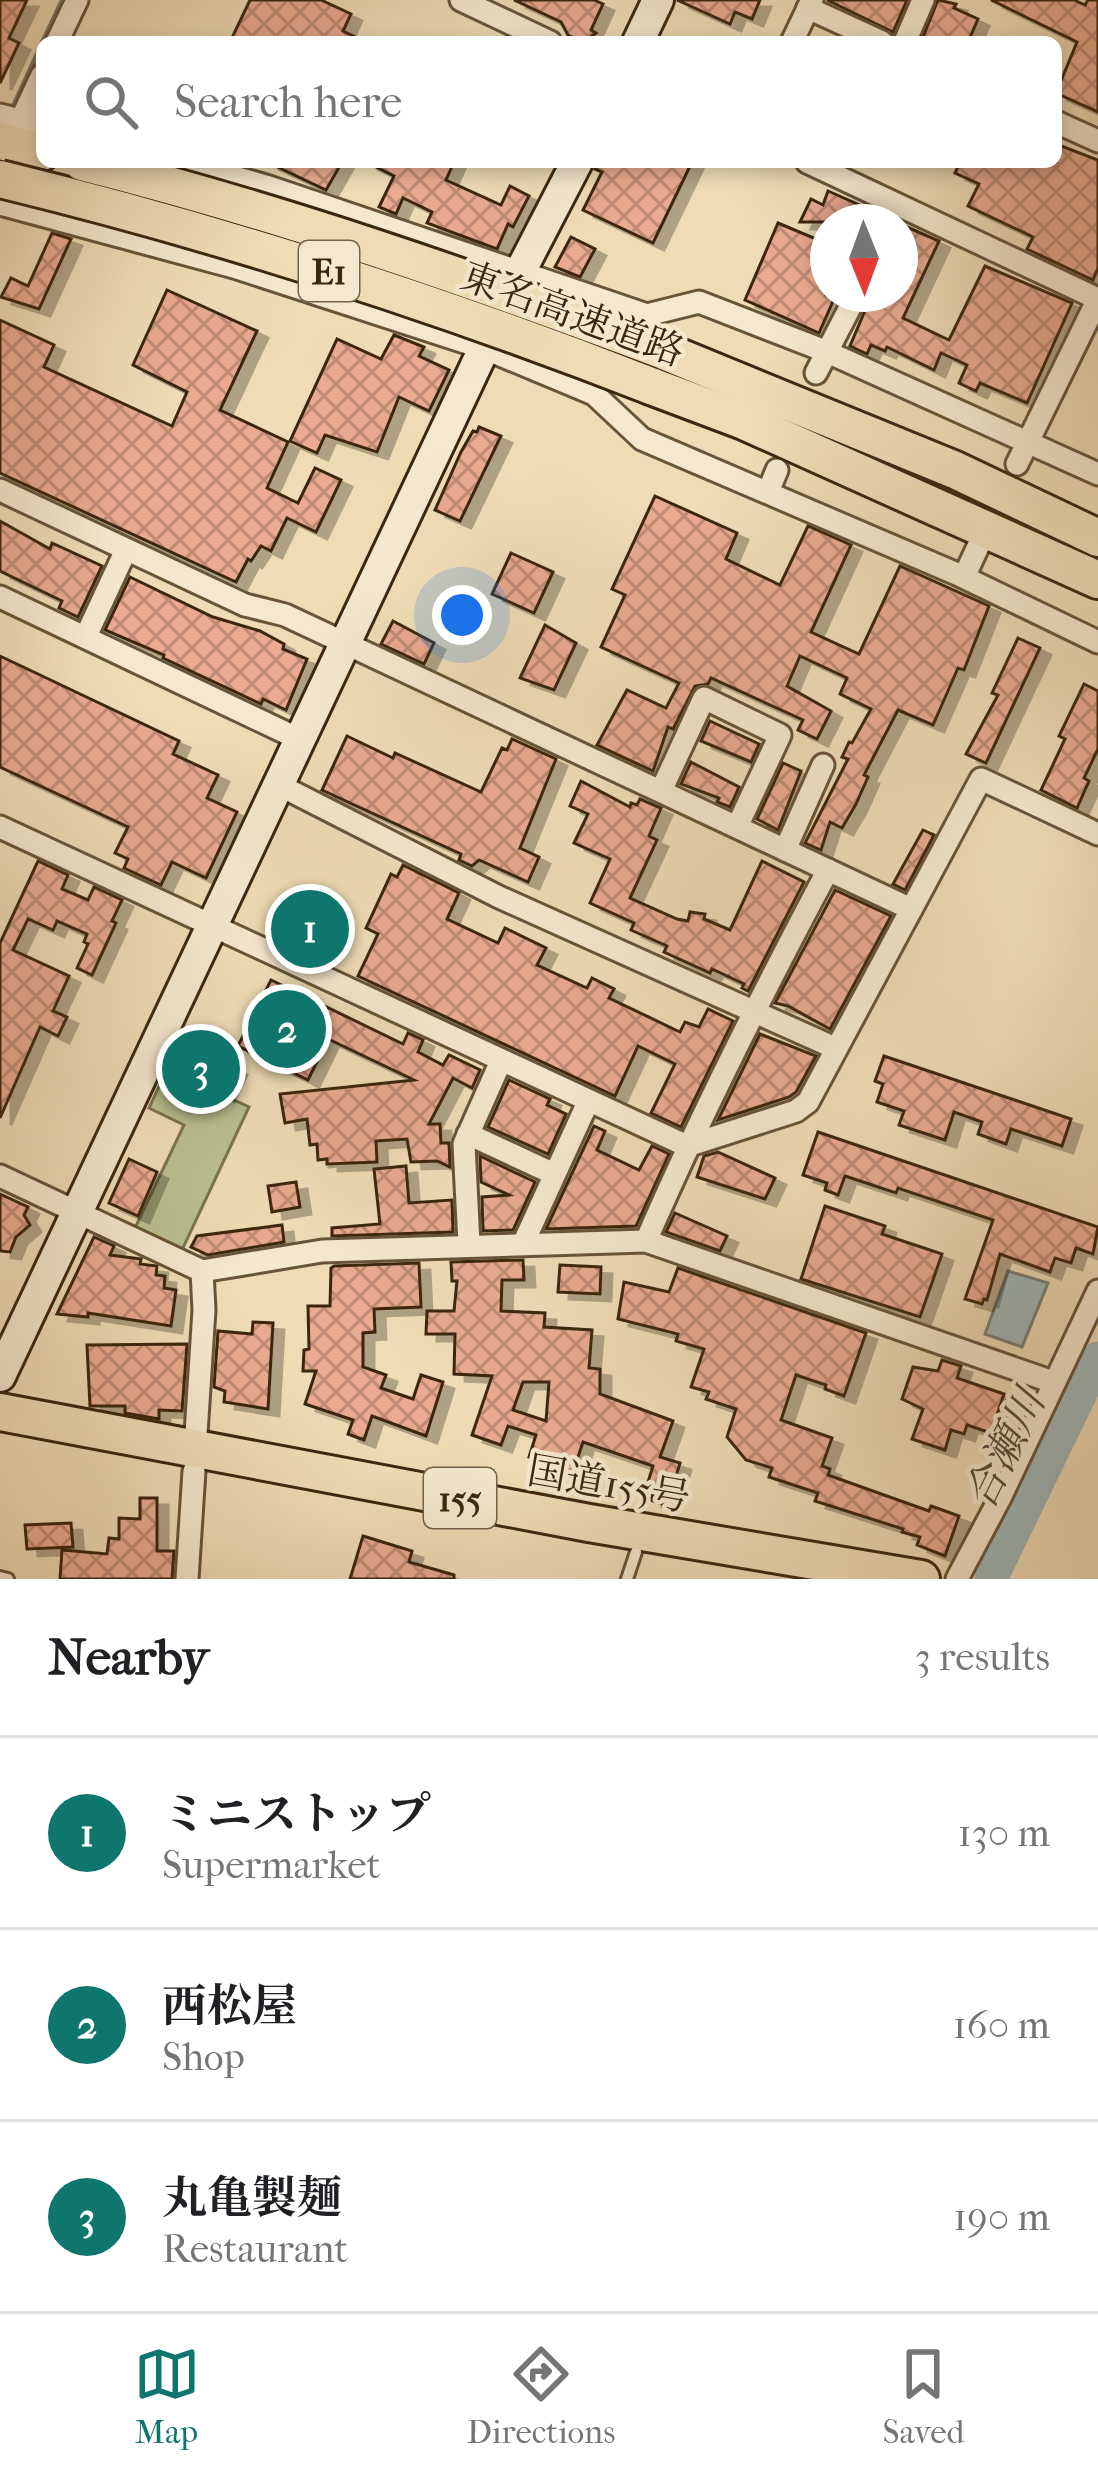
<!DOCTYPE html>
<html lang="en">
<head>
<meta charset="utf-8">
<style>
	:root { --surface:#fff; --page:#f6f6f6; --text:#202124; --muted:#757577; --line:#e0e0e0; --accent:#0f766e }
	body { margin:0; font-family:"IM FELL French Canon","Noto Serif JP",serif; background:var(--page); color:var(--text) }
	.compass { position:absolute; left:810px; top:204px; width:108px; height:108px; border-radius:50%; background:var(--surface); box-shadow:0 6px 18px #0003; rotate:179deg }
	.you { position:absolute; left:462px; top:615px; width:42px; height:42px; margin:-30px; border:9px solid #fff; border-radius:50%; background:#1a73e8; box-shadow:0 0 0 18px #1a73e833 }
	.badge { display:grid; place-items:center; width:78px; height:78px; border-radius:50%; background:var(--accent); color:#fff; font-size:39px; font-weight:700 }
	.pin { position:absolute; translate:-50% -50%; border:6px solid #fff; box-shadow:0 3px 12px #0006 }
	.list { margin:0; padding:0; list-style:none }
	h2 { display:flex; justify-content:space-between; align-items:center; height:156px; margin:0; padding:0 48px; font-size:51px }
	h2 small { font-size:39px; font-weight:400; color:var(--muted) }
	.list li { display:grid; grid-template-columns:78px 1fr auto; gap:36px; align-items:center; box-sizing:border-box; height:192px; padding:0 48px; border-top:3px solid var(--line) }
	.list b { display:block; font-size:45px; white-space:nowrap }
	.list p { margin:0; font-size:39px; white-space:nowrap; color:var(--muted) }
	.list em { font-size:39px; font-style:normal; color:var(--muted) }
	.icon { flex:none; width:66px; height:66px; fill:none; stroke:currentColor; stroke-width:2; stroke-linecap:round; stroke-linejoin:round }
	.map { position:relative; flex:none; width:1098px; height:1579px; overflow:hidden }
	.search { position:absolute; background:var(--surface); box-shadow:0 6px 18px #0003; left:36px; right:36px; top:36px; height:132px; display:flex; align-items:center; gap:30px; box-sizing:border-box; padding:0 42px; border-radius:18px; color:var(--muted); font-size:45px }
	.sheet { height:732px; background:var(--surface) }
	nav { display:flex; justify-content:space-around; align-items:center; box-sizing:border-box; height:168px; border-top:3px solid var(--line); background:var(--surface); font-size:33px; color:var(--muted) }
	nav a { display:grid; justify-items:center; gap:6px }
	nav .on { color:var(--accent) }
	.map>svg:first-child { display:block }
</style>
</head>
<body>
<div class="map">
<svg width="1098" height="1579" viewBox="0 0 1098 1579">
	<defs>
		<pattern id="building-cross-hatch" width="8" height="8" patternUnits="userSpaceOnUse" patternTransform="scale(3)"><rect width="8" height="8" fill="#e9aa8f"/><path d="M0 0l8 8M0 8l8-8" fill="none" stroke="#be8a73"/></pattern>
		<filter id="shadow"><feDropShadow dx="11" dy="7" stdDeviation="0" flood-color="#0004"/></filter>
	</defs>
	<rect width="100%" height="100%" fill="#efdcb5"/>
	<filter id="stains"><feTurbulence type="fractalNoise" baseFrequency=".00167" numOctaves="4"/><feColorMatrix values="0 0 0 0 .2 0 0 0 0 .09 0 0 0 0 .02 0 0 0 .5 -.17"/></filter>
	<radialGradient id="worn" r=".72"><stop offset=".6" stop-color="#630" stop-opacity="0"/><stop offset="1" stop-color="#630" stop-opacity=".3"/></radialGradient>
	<!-- green -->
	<path fill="#b9c08e" stroke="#7a7450" stroke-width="3" d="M 167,1069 L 249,1107 L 182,1250 L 135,1228 L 184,1125 L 149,1108 Z"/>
	<!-- water -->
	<path fill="#a0b8ba" stroke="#787e76" stroke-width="3" d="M 1008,1271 L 1048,1283 L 1022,1347 L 985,1334 Z"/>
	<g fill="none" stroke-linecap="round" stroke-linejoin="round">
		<!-- stream -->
		<g stroke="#787e76" stroke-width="6">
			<path d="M 43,42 L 63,0"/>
			<path d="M 12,110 L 42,45"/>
		</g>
		<!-- river -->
		<path stroke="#a0b8ba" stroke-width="33" d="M 991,1579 L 1098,1358"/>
	</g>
	<!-- building -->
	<g fill="url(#building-cross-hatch)" stroke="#3b2711" stroke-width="3" fill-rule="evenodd" filter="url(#shadow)">
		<path d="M 0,0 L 27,0 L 9,38 L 19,43 L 0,83 Z"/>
		<path d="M 250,0 L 321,0 L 351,14 L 343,31 L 366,42 L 230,42 Z"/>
		<path d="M 514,0 L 594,0 L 603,4 L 591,30 L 596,33 L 583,42 L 568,35 L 561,22 Z"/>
		<path d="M 677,0 L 760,0 L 752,19 L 735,12 L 730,24 Z"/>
		<path d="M 827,0 L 907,0 L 893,32 Z"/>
		<path d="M 938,0 L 956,4 L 954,8 L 978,19 L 968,42 L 921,42 Z"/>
		<path d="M 991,0 L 1074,0 L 1085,5 L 1088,0 L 1098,0 L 1098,112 L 1056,93 L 1077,42 Z"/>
		<path d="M 1056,144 L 1098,160 L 1098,268 L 1093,280 L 1027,249 L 1033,237 L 968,206 L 979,184 L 955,173 L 960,162 L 1056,162 Z"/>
		<path d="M 267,162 L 342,162 L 326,190 Z"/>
		<path d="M 366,162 L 454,162 L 446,180 L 501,205 L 510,186 L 529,196 L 513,227 L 508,224 L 497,249 L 427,223 L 432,212 L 403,198 L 396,214 L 379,207 L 394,176 Z"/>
		<path d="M 596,162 L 692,162 L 653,243 L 583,210 L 602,172 L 595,169 Z"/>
		<path d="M 828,191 L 898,222 L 800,222 L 811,199 L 823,205 Z"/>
		<path d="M 778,223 L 828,244 L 826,295 L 834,299 L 819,333 L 745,300 Z"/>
		<path d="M 900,224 L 939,241 L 903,318 L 949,340 L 985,266 L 1072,303 L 1027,403 L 980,383 L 976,391 L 959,383 L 967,365 L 941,353 L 934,370 L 887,347 L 885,351 L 871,345 L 867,354 L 850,346 L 872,294 L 900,294 Z"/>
		<path d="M 52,233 L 71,239 L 39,309 L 1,297 L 11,278 L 28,286 Z"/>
		<path d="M 571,237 L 595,249 L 580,277 L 555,267 Z"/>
		<path d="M 167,290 L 257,331 L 220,410 L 288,442 L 267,488 L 298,503 L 315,468 L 341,480 L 316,532 L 287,518 L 271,551 L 261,546 L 251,561 L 248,559 L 236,582 L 0,473 L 0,320 L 54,345 L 44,367 L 172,426 L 187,392 L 133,365 Z"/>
		<path d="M 394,335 L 424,347 L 419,356 L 449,370 L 429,411 L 399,397 L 377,452 L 325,435 L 317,453 L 290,441 L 337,339 L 381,359 Z"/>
		<path d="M 479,427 L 501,436 L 460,521 L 435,510 L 461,452 L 473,431 L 477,432 Z"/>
		<path d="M 655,496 L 737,533 L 726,559 L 780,585 L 808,526 L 851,545 L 811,632 L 859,654 L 900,566 L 989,606 L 964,670 L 958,668 L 933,725 L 898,710 L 864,775 L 868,777 L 856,804 L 842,828 L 830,822 L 821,850 L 805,843 L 848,759 L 842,757 L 849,742 L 852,743 L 871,709 L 840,694 L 847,678 L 800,656 L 787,686 L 831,711 L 817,739 L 798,730 L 803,720 L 711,678 L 708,684 L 695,686 L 673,729 L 668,727 L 653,771 L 597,745 L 627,690 L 666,708 L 679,683 L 601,647 L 625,595 L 612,589 Z"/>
		<path d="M 0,521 L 50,549 L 52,543 L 102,566 L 78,617 L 59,608 L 62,601 L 0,571 Z"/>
		<path d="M 511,553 L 553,572 L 534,613 L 492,594 Z"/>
		<path d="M 130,577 L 213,617 L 260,631 L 284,644 L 283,649 L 307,659 L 286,710 L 263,699 L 261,704 L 163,658 L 164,655 L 105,630 Z"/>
		<path d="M 393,621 L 434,643 L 424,664 L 381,644 Z"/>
		<path d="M 545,625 L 576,643 L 554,690 L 520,678 Z"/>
		<path d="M 1018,638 L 1040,648 L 986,763 L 966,754 L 998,695 L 992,693 Z"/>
		<path d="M 0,656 L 179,741 L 173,754 L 218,775 L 207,798 L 237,812 L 206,878 L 172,862 L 161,885 L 124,868 L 128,859 L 115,853 L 128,827 L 0,767 Z"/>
		<path d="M 1084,684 L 1098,691 L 1098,749 L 1084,778 L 1089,781 L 1077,808 L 1041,790 L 1065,739 L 1059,736 Z"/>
		<path d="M 710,721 L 759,744 L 751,762 L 701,741 Z"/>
		<path d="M 347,736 L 393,758 L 395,753 L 481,792 L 502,748 L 507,750 L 512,739 L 556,759 L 520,848 L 539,857 L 528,882 L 479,860 L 472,866 L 459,860 L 461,854 L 322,790 Z"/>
		<path d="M 691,762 L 739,787 L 730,807 L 717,802 L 719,798 L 681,784 Z"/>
		<path d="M 783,763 L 801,771 L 778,830 L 757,819 Z"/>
		<path d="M 581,781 L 630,807 L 631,803 L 637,805 L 640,799 L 661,808 L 649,836 L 657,840 L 630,898 L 677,919 L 688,921 L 690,912 L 705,914 L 704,919 L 730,930 L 762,861 L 804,882 L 748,991 L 742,988 L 744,984 L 712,969 L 710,973 L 664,952 L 667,946 L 631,930 L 634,923 L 590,903 L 610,859 L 574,843 L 588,814 L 570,806 Z"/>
		<path d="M 923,830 L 934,835 L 905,890 L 893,884 Z"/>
		<path d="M 38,861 L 68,875 L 62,889 L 88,900 L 94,887 L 122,900 L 112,921 L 116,923 L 92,975 L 77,968 L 88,944 L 84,942 L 87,934 L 57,921 L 53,930 L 28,919 L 13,950 L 69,976 L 53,1011 L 67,1017 L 58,1036 L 40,1027 L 0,1118 L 0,943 Z"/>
		<path d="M 403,865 L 459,893 L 447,919 L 498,943 L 505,928 L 546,948 L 537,965 L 587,988 L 592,978 L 614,989 L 609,998 L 680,1032 L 685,1022 L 699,1027 L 708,1009 L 733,1021 L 681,1127 L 651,1113 L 675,1064 L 638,1046 L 615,1096 L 358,976 L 378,934 L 366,928 L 391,874 L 397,877 Z"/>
		<path d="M 835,890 L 891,916 L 830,1029 L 788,1006 L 775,1003 Z"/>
		<path d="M 306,902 L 333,914 L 314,956 L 287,944 Z"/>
		<path d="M 271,980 L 403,1044 L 408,1033 L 423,1040 L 418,1052 L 443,1065 L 449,1055 L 480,1070 L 472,1088 L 453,1078 L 429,1124 L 440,1124 L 441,1143 L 449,1143 L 450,1167 L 437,1161 L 411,1162 L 407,1139 L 376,1141 L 377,1162 L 327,1164 L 327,1159 L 318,1160 L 317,1144 L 310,1145 L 307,1119 L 285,1123 L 280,1094 L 414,1080 L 328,1039 L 308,1080 L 238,1046 Z"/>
		<path d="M 760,1034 L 816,1056 L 796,1092 L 789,1097 L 718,1120 Z"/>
		<path d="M 185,1044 L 236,1068 L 223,1095 L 176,1073 Z"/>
		<path d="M 884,1056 L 1071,1119 L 1062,1146 L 1011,1129 L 1006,1144 L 978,1134 L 982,1122 L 954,1112 L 945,1140 L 899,1125 L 904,1111 L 877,1102 L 883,1084 L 875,1081 Z"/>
		<path d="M 509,1080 L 550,1099 L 547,1105 L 566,1114 L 548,1154 L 488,1127 Z"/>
		<path d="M 594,1126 L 605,1131 L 597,1150 L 639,1170 L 652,1146 L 669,1154 L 636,1226 L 546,1229 Z"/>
		<path d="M 818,1132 L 1098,1227 L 1093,1254 L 1076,1248 L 1071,1263 L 1055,1258 L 1050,1272 L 1000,1254 L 987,1300 L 984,1299 L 982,1304 L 965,1299 L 993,1220 L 898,1188 L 896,1193 L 845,1176 L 838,1195 L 825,1190 L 827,1183 L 803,1175 Z"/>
		<path d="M 718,1152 L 775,1178 L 765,1199 L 697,1177 L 704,1156 Z"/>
		<path d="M 480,1156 L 535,1182 L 513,1230 L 483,1231 L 482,1197 L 509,1195 L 481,1182 Z"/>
		<path d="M 129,1159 L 157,1172 L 138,1216 L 109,1203 Z"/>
		<path d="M 406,1166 L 409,1203 L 452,1200 L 453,1232 L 332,1236 L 332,1228 L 380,1224 L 374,1169 Z"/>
		<path d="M 296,1182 L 300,1207 L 272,1212 L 268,1186 Z"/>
		<path d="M 0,1194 L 28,1207 L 24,1215 L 30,1225 L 16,1237 L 10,1252 L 0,1251 Z"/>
		<path d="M 825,1206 L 885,1226 L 882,1234 L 942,1254 L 920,1317 L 801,1279 Z"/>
		<path d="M 675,1213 L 727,1236 L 720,1251 L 666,1232 Z"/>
		<path d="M 282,1225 L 284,1242 L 208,1255 L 191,1247 L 197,1236 Z"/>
		<path d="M 94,1237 L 114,1246 L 110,1255 L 141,1259 L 140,1264 L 157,1266 L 156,1275 L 165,1276 L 164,1288 L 176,1290 L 171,1326 L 88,1313 L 88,1317 L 57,1314 Z"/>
		<path d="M 523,1260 L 524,1280 L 502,1280 L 501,1311 L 545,1313 L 544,1327 L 592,1330 L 589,1368 L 600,1369 L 600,1394 L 673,1421 L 660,1457 L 680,1463 L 667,1506 L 651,1500 L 656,1485 L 648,1482 L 653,1466 L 583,1442 L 573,1472 L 529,1457 L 536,1435 L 508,1426 L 501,1445 L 472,1435 L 492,1376 L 454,1374 L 455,1334 L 426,1334 L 427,1311 L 454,1311 L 457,1281 L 452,1281 L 451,1262 ZM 523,1382 L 549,1382 L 546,1421 L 513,1410 Z"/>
		<path d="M 419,1263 L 421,1307 L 374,1309 L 375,1332 L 363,1333 L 363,1367 L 386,1375 L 381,1388 L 413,1399 L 421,1375 L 443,1382 L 426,1436 L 372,1416 L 364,1440 L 348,1434 L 353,1420 L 305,1404 L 316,1371 L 303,1371 L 304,1350 L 309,1349 L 308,1306 L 330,1306 L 331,1268 L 334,1266 Z"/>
		<path d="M 560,1265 L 601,1267 L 600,1294 L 558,1292 Z"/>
		<path d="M 678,1268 L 866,1333 L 844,1396 L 825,1389 L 826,1385 L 796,1375 L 781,1420 L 832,1438 L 822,1466 L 830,1469 L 828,1475 L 929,1511 L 931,1506 L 959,1516 L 945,1556 L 917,1545 L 920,1537 L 902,1532 L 903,1529 L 815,1501 L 818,1493 L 769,1477 L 772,1468 L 746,1460 L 727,1437 L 736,1409 L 706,1399 L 709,1392 L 691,1387 L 704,1349 L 676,1341 L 678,1334 L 618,1319 L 624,1282 L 669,1292 Z"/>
		<path d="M 253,1322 L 273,1323 L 268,1409 L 224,1402 L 225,1391 L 214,1387 L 218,1331 L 252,1334 Z"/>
		<path d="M 187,1344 L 182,1411 L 159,1410 L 159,1419 L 125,1413 L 125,1406 L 90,1406 L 87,1345 Z"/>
		<path d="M 942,1360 L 961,1366 L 957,1378 L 1004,1394 L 991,1433 L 967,1425 L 964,1434 L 951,1430 L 945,1450 L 912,1439 L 923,1409 L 902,1399 L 913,1367 L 938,1371 Z"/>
		<path d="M 140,1498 L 157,1498 L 157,1551 L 174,1551 L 172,1579 L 60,1579 L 62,1550 L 107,1554 L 109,1538 L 119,1539 L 119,1518 L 140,1519 Z"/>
		<path d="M 71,1523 L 73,1547 L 27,1549 L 25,1525 Z"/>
		<path d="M 363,1536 L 412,1551 L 409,1562 L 454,1575 L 454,1579 L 350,1579 Z"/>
	</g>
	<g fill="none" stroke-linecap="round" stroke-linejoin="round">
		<defs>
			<g id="lane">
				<path d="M 0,1577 L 8,1579"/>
				<path d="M 627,1579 L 636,1552"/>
			</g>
			<g id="street">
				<path d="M 461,0 L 550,42"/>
				<path d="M 808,8 L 882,42"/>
				<path d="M 57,42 L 77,0"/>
				<path d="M 792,42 L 812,0"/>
				<path d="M 905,42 L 923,0"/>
				<path d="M 0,115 L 42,126"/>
				<path d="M 21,120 L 42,75"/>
				<path d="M 1056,122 L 1098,141"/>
				<path d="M 181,162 L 266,186 L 647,315 L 699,302 L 825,351 L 1098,474"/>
				<path d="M 807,162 L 1098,299"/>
				<path d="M 0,204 L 234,267 L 486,349 L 594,394 L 642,439 L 957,574 L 1098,642"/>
				<path d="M 816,373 L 857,294"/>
				<path d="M 1017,464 L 1098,299"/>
				<path d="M 0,490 L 245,605 L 285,615 L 911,909"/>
				<path d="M 768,492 L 777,470"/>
				<path d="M 964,577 L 982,538"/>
				<path d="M 0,597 L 299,739"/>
				<path d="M 86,636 L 126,550"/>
				<path d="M 277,784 L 499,897 L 835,1048"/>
				<path d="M 661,791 L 704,698 L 780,735 L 737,827"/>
				<path d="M 0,827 L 687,1146 L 796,1111 L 808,1102 L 981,779 L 1098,834"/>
				<path d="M 785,850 L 823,765"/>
				<path d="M 468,1134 L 554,1174"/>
				<path d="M 0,1176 L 202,1271 L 322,1251 L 646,1241 C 701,1114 763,992 828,870"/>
				<path d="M 646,1241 L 1053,1382"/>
				<path d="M 469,1244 L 464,1144 L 501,1061"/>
				<path d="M 523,1244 L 588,1102"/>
				<path d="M 195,1449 L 204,1310 L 202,1271"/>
				<path d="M 187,1579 L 194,1471"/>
				<path d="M 957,1579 L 1001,1496 L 1098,1291"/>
			</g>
			<g id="secondary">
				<path d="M 638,42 L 658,0"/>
				<path d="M 0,1376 L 521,270 L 577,162"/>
			</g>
			<g id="highway">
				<path d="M 0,141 L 42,152"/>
				<path d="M 664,351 L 955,470 L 1098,538"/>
				<path d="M 651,386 L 744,421 L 1098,580"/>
				<path d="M 0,1412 L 589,1523 L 921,1579"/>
			</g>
		</defs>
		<!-- lane casing -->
		<use href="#lane" stroke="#68543a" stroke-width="16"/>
		<!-- street casing -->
		<use href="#street" stroke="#68543a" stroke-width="27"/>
		<!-- secondary casing -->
		<use href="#secondary" stroke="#3b2711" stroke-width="36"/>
		<!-- highway casing -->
		<use href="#highway" stroke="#3b2711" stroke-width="42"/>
		<!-- lane -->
		<use href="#lane" stroke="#f5e8cf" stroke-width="10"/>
		<!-- street -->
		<use href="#street" stroke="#f5e8cf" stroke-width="21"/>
		<!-- secondary -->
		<use href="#secondary" stroke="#f5e8cf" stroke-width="30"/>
		<!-- highway -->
		<use href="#highway" stroke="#efdcb5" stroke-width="36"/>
		<defs>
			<g id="highway-bridge">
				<path d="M 82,162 C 280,212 473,279 664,351"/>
				<path d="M 0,179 C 222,233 438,303 651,386"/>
			</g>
		</defs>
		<!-- highway-bridge casing -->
		<use href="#highway-bridge" stroke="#3b2711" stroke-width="42" stroke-linecap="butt"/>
		<!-- highway-bridge -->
		<use href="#highway-bridge" stroke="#efdcb5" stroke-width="36"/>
	</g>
	<g text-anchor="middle" stroke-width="9" stroke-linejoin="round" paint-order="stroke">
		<!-- shield labels -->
		<g fill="#f5e8cf" stroke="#73614a" stroke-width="3">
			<rect x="299" y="241" width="60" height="60" rx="9"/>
			<rect x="424" y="1468" width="72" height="60" rx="9"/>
		</g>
		<g font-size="36" font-weight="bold" fill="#3b2711">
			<text x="329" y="284">E1</text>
			<text x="460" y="1511">155</text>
		</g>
		<!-- street labels -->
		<g font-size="39" fill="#3b2711" stroke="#f5e8cf">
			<text transform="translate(573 313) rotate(20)" y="14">東名高速道路</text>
			<text transform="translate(609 1483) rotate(10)" y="14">国道155号</text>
		</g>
		<!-- water labels -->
		<g font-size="42" font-style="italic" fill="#544b3b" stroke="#f5e8cf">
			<text transform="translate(1004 1449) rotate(-64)" y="15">合瀬川</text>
		</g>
	</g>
	<rect width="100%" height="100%" filter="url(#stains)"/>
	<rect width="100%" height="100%" fill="url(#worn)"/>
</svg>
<svg class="compass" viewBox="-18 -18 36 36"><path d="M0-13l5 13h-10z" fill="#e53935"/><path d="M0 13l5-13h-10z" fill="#757577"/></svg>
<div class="you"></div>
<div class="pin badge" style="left:310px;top:929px">1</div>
<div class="pin badge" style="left:287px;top:1029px">2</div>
<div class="pin badge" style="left:201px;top:1069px">3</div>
<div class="search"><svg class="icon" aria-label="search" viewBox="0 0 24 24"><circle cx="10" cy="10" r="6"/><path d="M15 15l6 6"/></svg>Search here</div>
</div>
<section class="sheet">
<h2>Nearby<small>3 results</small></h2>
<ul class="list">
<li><span class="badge">1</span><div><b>ミニストップ</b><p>Supermarket</p></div><em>130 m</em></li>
<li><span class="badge">2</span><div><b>西松屋</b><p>Shop</p></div><em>160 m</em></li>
<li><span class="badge">3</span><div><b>丸亀製麺</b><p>Restaurant</p></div><em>190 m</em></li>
</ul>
</section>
<nav>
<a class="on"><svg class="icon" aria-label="map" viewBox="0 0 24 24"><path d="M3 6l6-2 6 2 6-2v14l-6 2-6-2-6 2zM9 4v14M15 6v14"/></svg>Map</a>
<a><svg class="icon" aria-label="directions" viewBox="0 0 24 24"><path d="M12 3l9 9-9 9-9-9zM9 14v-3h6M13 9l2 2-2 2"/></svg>Directions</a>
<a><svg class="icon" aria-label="saved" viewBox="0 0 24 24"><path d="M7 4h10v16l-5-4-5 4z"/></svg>Saved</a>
</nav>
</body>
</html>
